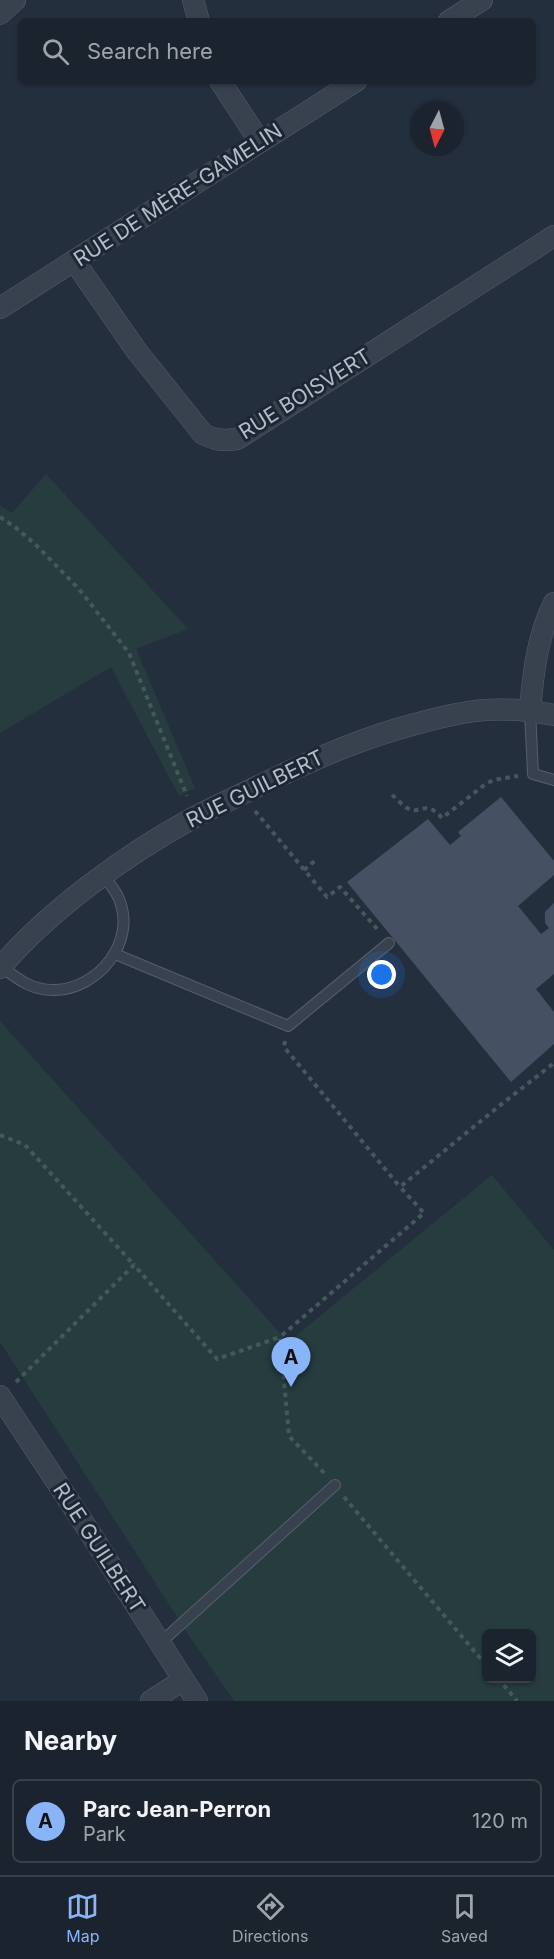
<!DOCTYPE html>
<html lang="en">
<head>
<meta charset="utf-8">
<style>
	:root { --surface:#1b232e; --page:#282f3a; --text:#f1f3f6; --muted:#a0a4aa; --line:#39404a; --accent:#8ab4f8 }
	body { margin:0; font-family:Inter,sans-serif; background:var(--page); color:var(--text) }
	.controls { position:absolute; right:18px; bottom:18px; display:grid; overflow:hidden; border-radius:9px; box-shadow:0 2px 4px #0004 }
	.controls button { width:54px; height:54px; display:grid; place-items:center; padding:0; border:0; border-bottom:2px solid var(--line); background:var(--surface); color:var(--text); font:30px sans-serif }
	.compass { position:absolute; left:410px; top:102px; width:54px; height:54px; border-radius:50%; background:var(--surface); box-shadow:0 2px 4px #0004; rotate:186deg }
	.you { position:absolute; left:382px; top:975px; width:21px; height:21px; margin:-15px; border:4px solid #fff; border-radius:50%; background:#1a73e8; box-shadow:0 0 0 9px #1a73e833 }
	.badge { display:grid; place-items:center; width:39px; height:39px; border-radius:50%; background:var(--accent); color:#111; font-size:20px; font-weight:700 }
	.pin { position:absolute; translate:-50% -50px; filter:drop-shadow(0 2px 3px #0008) }
	.pin::after { content:''; position:absolute; top:32px; width:21px; height:18px; background:inherit; clip-path:polygon(0 0,100% 0,50% 100%) }
	.list { margin:0; padding:0; list-style:none }
	h2 { display:flex; justify-content:space-between; align-items:center; height:78px; margin:0; padding:0 24px; font-size:26px }
	h2 small { font-size:20px; font-weight:400; color:var(--muted) }
	.list li { display:grid; grid-template-columns:39px 1fr auto; gap:18px; align-items:center; box-sizing:border-box; height:84px; margin:0 12px 12px; padding:0 12px; border:2px solid var(--line); border-radius:9px }
	.list b { display:block; font-size:22px; white-space:nowrap }
	.list p { margin:0; font-size:20px; white-space:nowrap; color:var(--muted) }
	.list em { font-size:20px; font-style:normal; color:var(--muted) }
	.icon { flex:none; width:33px; height:33px; fill:none; stroke:currentColor; stroke-width:2; stroke-linecap:round; stroke-linejoin:round }
	.map { position:relative; flex:none; width:554px; height:1701px; overflow:hidden }
	.search { position:absolute; background:var(--surface); box-shadow:0 2px 4px #0004; left:18px; right:18px; top:18px; height:66px; display:flex; align-items:center; gap:15px; box-sizing:border-box; padding:0 21px; border-radius:9px; color:var(--muted); font-size:22px }
	.sheet { height:174px; background:var(--surface) }
	nav { display:flex; justify-content:space-around; align-items:center; box-sizing:border-box; height:84px; border-top:2px solid var(--line); background:var(--surface); font-size:16px; color:var(--muted) }
	nav a { display:grid; justify-items:center; gap:3px }
	nav .on { color:var(--accent) }
	.map>svg:first-child { display:block }
</style>
</head>
<body>
<div class="map">
<svg width="554" height="1701" viewBox="0 0 554 1701">
	<rect width="100%" height="100%" fill="#242f3e"/>
	<!-- green -->
	<g fill="#263c3f" fill-rule="evenodd">
		<path d="M 46,474 L 188,629 L 136,649 L 195,788 L 179,796 L 111,667 L 0,733 L 0,505 L 12,513 Z"/>
		<path d="M 0,1021 L 288,1342 L 492,1175 L 554,1250 L 554,1701 L 234,1701 L 190,1637 L 0,1342 ZM 486,1634 L 532,1634 L 532,1678 L 486,1678 Z"/>
	</g>
	<!-- building -->
	<path fill="#455162" d="M 501,797 L 554,861 L 554,875 L 518,906 L 541,934 L 549,928 L 545,923 L 545,912 L 554,903 L 554,974 L 536,989 L 554,1012 L 554,1044 L 511,1082 L 347,882 L 428,819 L 450,845 L 461,836 L 458,832 Z"/>
	<g fill="none" stroke-linecap="round" stroke-linejoin="round">
		<defs>
			<g id="service">
				<path d="M 530,711 L 533,774 L 554,780"/>
				<path d="M 115,954 L 288,1026 L 389,943"/>
				<path d="M 1,966 C 17,979 33,991 55,990 C 98,989 137,942 119,899 C 116,891 109,883 104,876"/>
				<path d="M 160,1643 L 335,1485"/>
			</g>
			<g id="minor">
				<path d="M 193,0 L 199,21"/>
				<path d="M 0,14 L 15,0"/>
				<path d="M 449,21 L 482,0"/>
				<path d="M 220,81 L 260,142"/>
				<path d="M 75,262 L 136,350 L 203,434 C 215,440 223,441 237,439 L 554,236"/>
				<path d="M 0,308 L 356,81"/>
				<path d="M 530,711 C 533,674 537,637 554,603"/>
				<path d="M 0,968 C 49,910 127,854 193,818 C 219,804 245,793 271,780 C 321,756 365,737 419,723 C 441,717 464,711 486,710 C 509,708 532,711 554,715"/>
				<path d="M 0,1396 L 85,1525 L 197,1701"/>
				<path d="M 151,1701 L 183,1680"/>
			</g>
		</defs>
		<!-- service casing -->
		<use href="#service" stroke="#565f6c" stroke-width="12"/>
		<!-- minor casing -->
		<use href="#minor" stroke="#565f6c" stroke-width="22"/>
		<!-- path -->
		<g stroke="#44595c" stroke-width="4" stroke-dasharray="4.5 4.5" stroke-linecap="butt">
			<path d="M 0,517 L 15,527 L 35,544 L 79,589 L 129,653 L 187,796"/>
			<path d="M 392,795 C 397,799 402,805 407,808 C 422,816 424,798 442,818 L 483,786 L 493,780 L 518,776"/>
			<path d="M 255,811 L 327,897 L 340,887 L 379,931"/>
			<path d="M 304,870 L 317,859"/>
			<path d="M 285,1041 L 284,1047 L 400,1187"/>
			<path d="M 0,1135 L 25,1145 L 134,1265"/>
			<path d="M 16,1382 L 134,1265 L 217,1359 L 280,1337"/>
			<path d="M 324,1473 L 289,1436 L 280,1337 L 424,1213 L 400,1187 L 498,1107 L 554,1063"/>
			<path d="M 344,1497 L 486,1665"/>
			<path d="M 498,1678 L 517,1701"/>
		</g>
		<!-- service -->
		<use href="#service" stroke="#38414e" stroke-width="10"/>
		<!-- minor -->
		<use href="#minor" stroke="#38414e" stroke-width="21"/>
	</g>
	<g text-anchor="middle" stroke-width="6" stroke-linejoin="round" paint-order="stroke">
		<!-- street labels -->
		<g font-size="21" fill="#b4bcc9" stroke="#1d2633">
			<text transform="translate(178 195) rotate(-33)" y="7">RUE DE MÈRE-GAMELIN</text>
			<text transform="translate(305 394) rotate(-32)" y="7">RUE BOISVERT</text>
			<text transform="translate(255 789) rotate(-26)" y="7">RUE GUILBERT</text>
			<text transform="translate(99 1548) rotate(57)" y="7">RUE GUILBERT</text>
		</g>
	</g>
</svg>
<div class="controls">
<button><svg class="icon" aria-label="layers" viewBox="0 0 24 24"><path d="M12 4l9 5-9 5-9-5zM3 14l9 5 9-5"/></svg></button>
</div>
<svg class="compass" viewBox="-18 -18 36 36"><path d="M0-13l5 13h-10z" fill="#e53935"/><path d="M0 13l5-13h-10z" fill="#a0a4aa"/></svg>
<div class="you"></div>
<div class="pin badge" style="left:291px;top:1387px">A</div>
<div class="search"><svg class="icon" aria-label="search" viewBox="0 0 24 24"><circle cx="10" cy="10" r="6"/><path d="M15 15l6 6"/></svg>Search here</div>
</div>
<section class="sheet">
<h2>Nearby<small></small></h2>
<ul class="list">
<li><span class="badge">A</span><div><b>Parc Jean-Perron</b><p>Park</p></div><em>120 m</em></li>
</ul>
</section>
<nav>
<a class="on"><svg class="icon" aria-label="map" viewBox="0 0 24 24"><path d="M3 6l6-2 6 2 6-2v14l-6 2-6-2-6 2zM9 4v14M15 6v14"/></svg>Map</a>
<a><svg class="icon" aria-label="directions" viewBox="0 0 24 24"><path d="M12 3l9 9-9 9-9-9zM9 14v-3h6M13 9l2 2-2 2"/></svg>Directions</a>
<a><svg class="icon" aria-label="saved" viewBox="0 0 24 24"><path d="M7 4h10v16l-5-4-5 4z"/></svg>Saved</a>
</nav>
</body>
</html>
